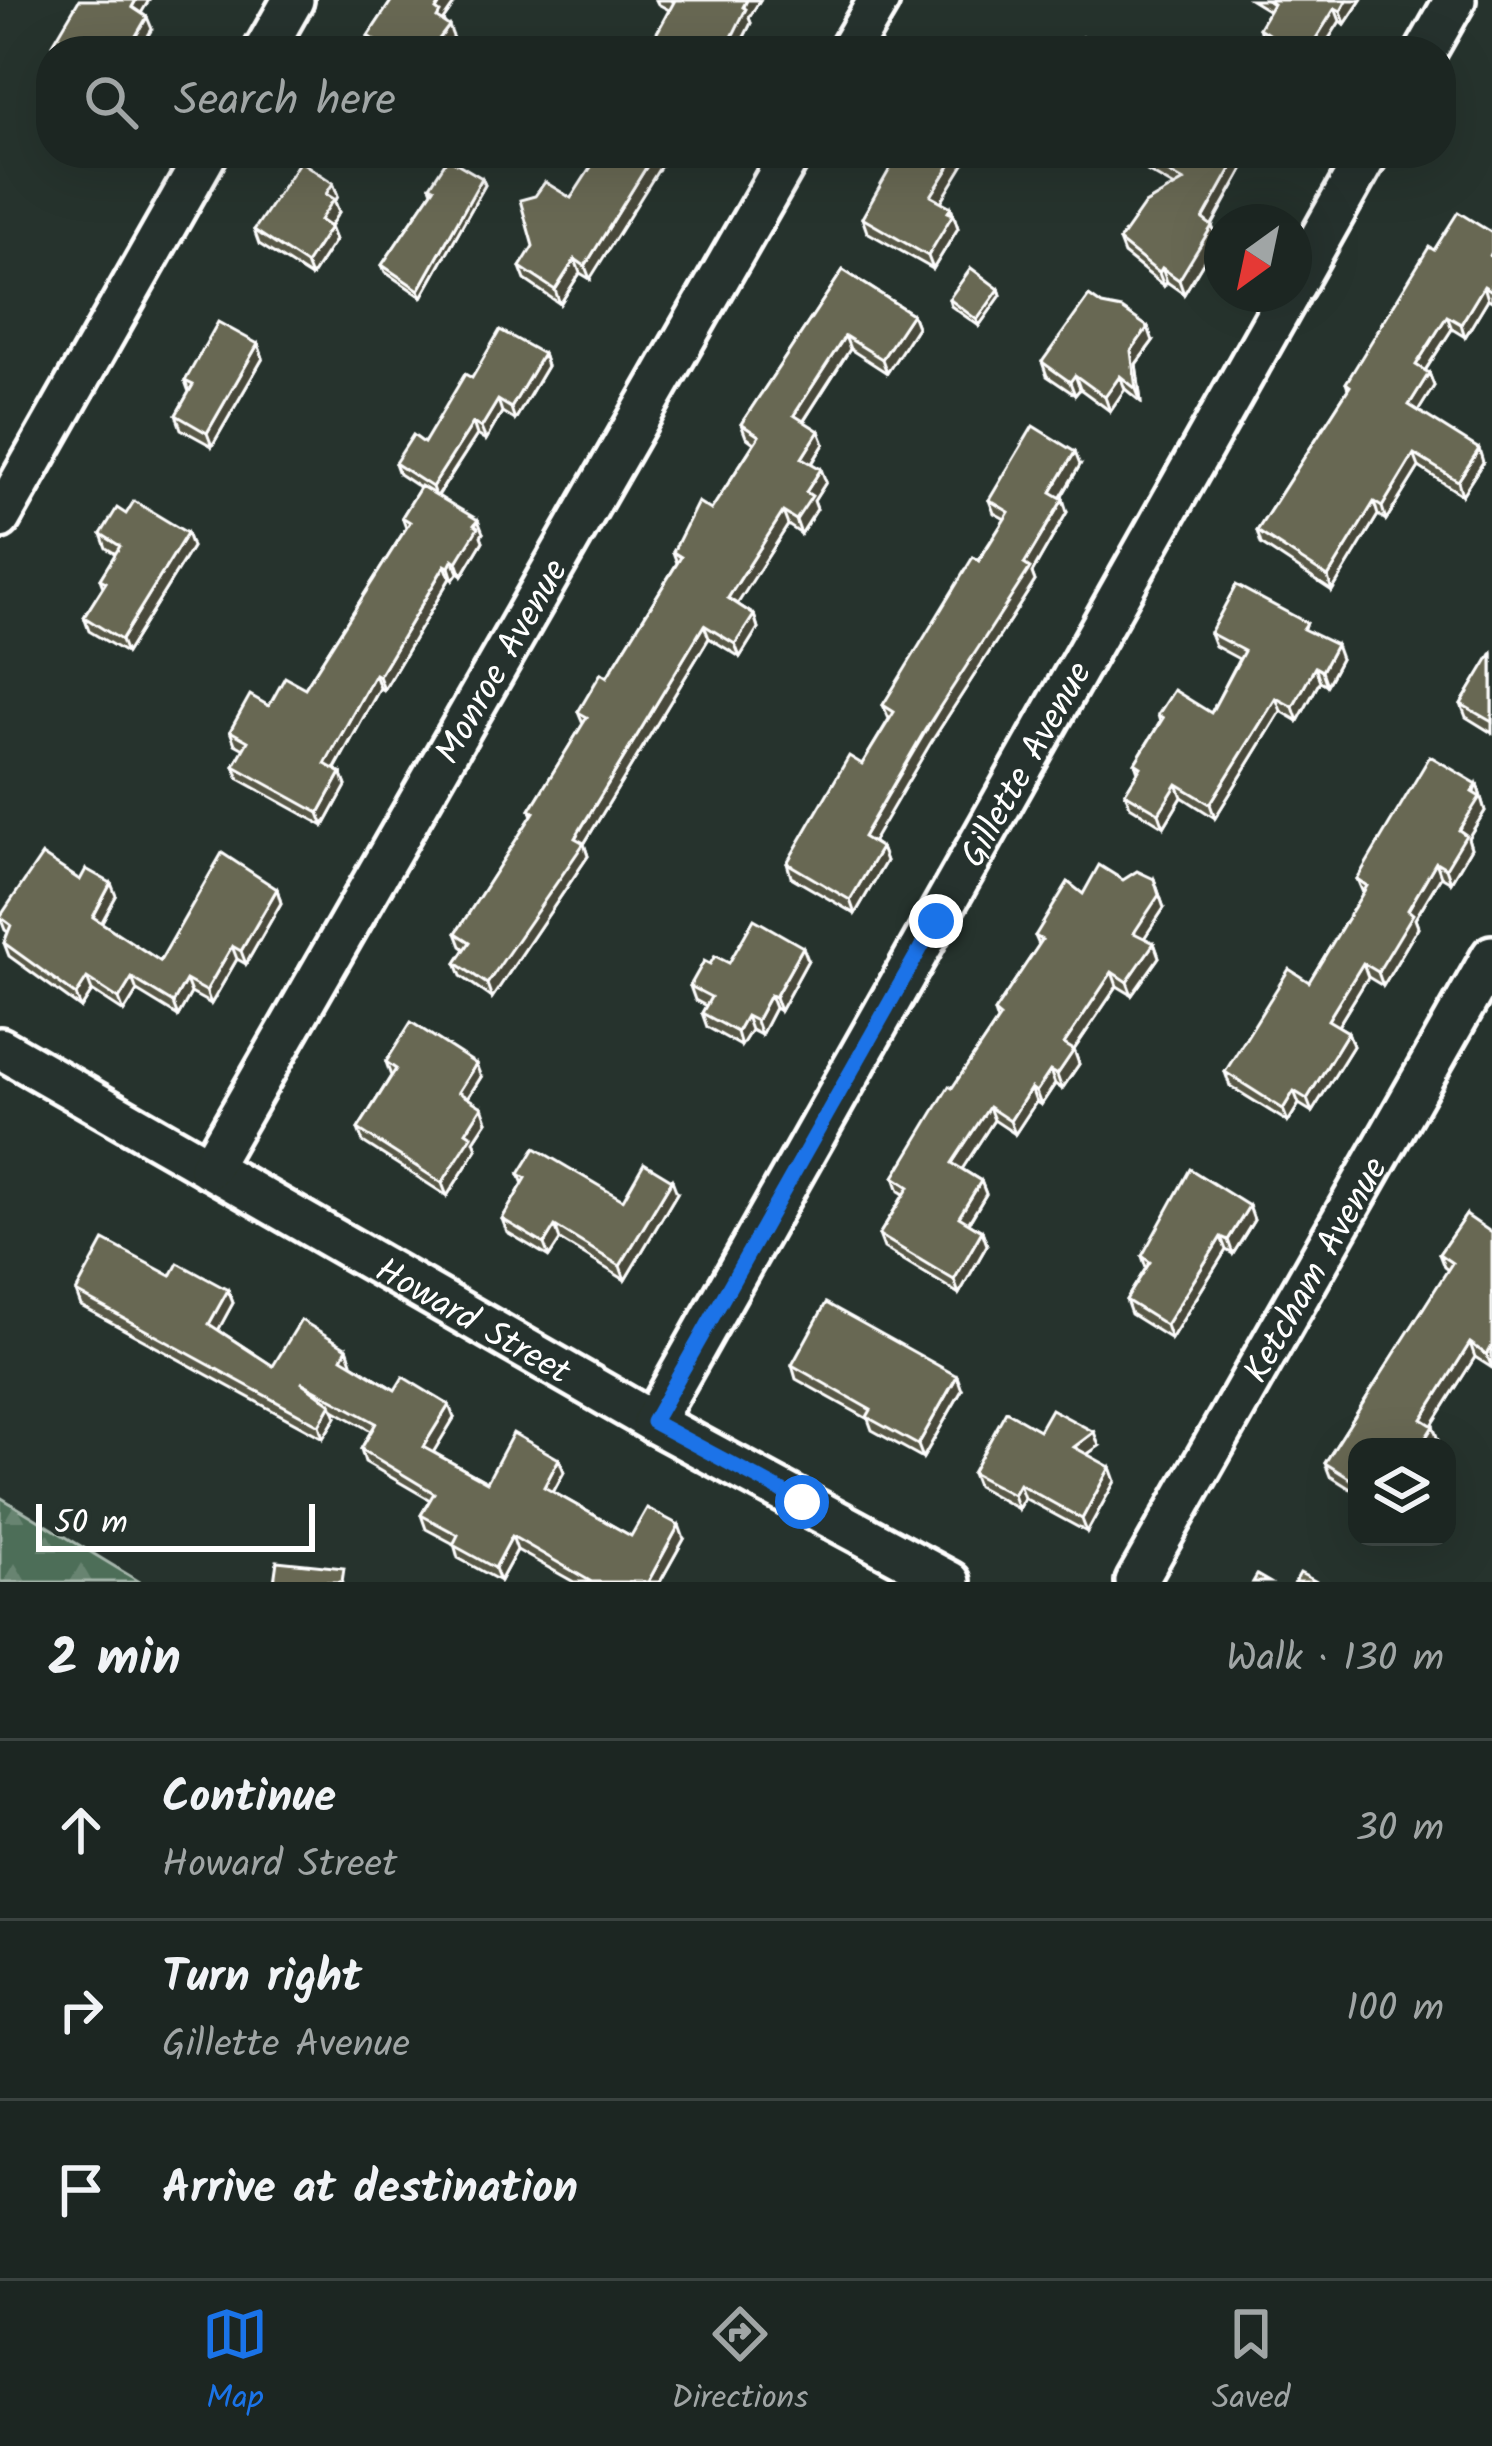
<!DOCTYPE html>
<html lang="en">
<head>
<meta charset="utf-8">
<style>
	:root { --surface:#1c2622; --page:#29322f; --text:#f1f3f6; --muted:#a0a5a5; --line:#3a4340; --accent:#1a73e8 }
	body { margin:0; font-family:Kalam,sans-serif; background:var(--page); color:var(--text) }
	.controls { position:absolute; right:36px; bottom:36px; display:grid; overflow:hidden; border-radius:24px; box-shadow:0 12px 48px #0002 }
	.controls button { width:108px; height:108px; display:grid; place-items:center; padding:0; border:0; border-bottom:3px solid var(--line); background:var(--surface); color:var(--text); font:60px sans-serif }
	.compass { position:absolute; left:1204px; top:204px; width:108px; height:108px; border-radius:50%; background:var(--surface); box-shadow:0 12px 48px #0002; rotate:213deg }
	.scale { position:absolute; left:36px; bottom:30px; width:279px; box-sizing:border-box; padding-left:12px; border:6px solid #fff; border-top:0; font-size:33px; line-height:42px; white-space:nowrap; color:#fff; -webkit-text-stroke:9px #26332d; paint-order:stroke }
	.stop { position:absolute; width:36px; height:36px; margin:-27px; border:9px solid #1a73e8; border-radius:50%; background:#fff }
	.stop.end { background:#1a73e8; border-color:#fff; box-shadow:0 3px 12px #0008 }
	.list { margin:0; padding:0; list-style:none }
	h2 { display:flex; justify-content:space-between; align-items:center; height:156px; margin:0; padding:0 48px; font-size:51px }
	h2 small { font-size:39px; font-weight:400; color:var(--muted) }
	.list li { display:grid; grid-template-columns:78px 1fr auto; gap:36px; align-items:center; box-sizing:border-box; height:180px; padding:0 48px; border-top:3px solid var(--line) }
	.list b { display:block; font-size:45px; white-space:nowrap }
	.list p { margin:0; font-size:39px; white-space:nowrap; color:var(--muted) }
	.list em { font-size:39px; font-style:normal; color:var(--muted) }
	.icon { flex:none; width:66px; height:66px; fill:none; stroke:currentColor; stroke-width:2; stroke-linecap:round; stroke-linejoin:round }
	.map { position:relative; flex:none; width:1492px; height:1582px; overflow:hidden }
	.search { position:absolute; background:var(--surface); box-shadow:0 12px 48px #0002; left:36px; right:36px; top:36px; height:132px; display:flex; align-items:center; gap:30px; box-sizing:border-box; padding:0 42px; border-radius:48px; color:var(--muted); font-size:45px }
	.sheet { height:696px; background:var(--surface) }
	nav { display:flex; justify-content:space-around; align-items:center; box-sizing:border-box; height:168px; border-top:3px solid var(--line); background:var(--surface); font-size:33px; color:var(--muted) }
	nav a { display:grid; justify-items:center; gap:6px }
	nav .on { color:var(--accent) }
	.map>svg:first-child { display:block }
</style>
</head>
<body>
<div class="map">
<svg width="1492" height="1582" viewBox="0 0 1492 1582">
	<defs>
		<pattern id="forest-firs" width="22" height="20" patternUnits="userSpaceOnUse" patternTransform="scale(3)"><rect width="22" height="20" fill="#4d6e58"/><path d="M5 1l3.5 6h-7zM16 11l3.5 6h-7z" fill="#688471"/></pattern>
	</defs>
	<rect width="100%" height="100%" fill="#26332d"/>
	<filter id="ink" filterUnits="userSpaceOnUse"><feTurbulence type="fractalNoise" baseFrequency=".00833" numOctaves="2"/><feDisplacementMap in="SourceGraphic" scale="24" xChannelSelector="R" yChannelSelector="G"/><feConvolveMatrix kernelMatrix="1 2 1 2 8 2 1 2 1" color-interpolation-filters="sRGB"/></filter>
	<g filter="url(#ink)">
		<!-- forest -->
		<path fill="url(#forest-firs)" stroke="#a6b6ac" stroke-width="3" d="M 0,1497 L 140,1582 L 0,1582 Z"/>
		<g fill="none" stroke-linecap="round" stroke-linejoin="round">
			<defs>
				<g id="street">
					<path d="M 264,51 L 293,0"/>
					<path d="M 849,51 L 879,0"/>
					<path d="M 1426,51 L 1455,0"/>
					<path d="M 1294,285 L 1368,153"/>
					<path d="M 0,518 L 207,153"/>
					<path id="s1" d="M 0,1048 L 653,1422 L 950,1582"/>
					<path id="s2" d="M 209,1168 L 791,153"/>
					<path id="s3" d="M 653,1422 L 1289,294"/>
					<path id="s4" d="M 1136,1582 L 1492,956"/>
				</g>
			</defs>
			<!-- street casing -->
			<use href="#street" stroke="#fff" stroke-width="48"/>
			<!-- street -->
			<use href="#street" stroke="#26332d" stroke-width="39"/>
		</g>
		<!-- wall -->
		<g fill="#595947" stroke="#fff" stroke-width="3">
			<path d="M 392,0 L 457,0 L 443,20 L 454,39 L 445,51 L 373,50 L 368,36 Z"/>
			<path d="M 656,0 L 760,0 L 749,18 L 751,23 L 737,51 L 647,51 L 669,10 L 658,4 Z"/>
			<path d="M 1251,0 L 1361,0 L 1345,24 L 1340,21 L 1321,51 L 1279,51 L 1263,41 L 1259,28 L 1269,11 Z"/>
			<path d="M 1145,153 L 1267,153 L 1262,162 L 1251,155 L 1212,226 L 1217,239 L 1184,294 L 1167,282 L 1164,286 L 1124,254 L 1119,241 L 1175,187 L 1147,171 L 1142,158 Z"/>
			<path d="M 482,178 L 485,185 L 422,297 L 385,272 L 382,265 L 432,191 L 430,186 Z"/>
			<path d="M 333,183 L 338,196 L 335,202 L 339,212 L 329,226 L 335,240 L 311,277 L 259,244 L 254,230 Z"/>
			<path d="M 571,198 L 590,279 L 580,273 L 560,304 L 525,280 L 520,267 Z"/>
			<path d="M 941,202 L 951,207 L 958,228 L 933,269 L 867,232 L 862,218 Z"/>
			<path d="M 1492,233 L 1492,301 L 1488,299 L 1465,337 L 1452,329 L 1425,371 L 1429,373 L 1434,386 L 1418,411 L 1483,462 L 1462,495 L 1419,467 L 1386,520 L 1378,515 L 1332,591 L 1261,544 L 1257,531 L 1348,389 L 1346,383 L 1434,250 Z"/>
			<path d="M 843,270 L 912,314 L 917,327 L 887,373 L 850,349 L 804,421 L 824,444 L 812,464 L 826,482 L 814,501 L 817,509 L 801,534 L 788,525 L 737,604 L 754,615 L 758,628 L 740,657 L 709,638 L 584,844 L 588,856 L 492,998 L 461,976 L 456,963 L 465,949 L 461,946 L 456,933 L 532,816 L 530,810 L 583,724 L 578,712 L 607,677 L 677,563 L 673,552 L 711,510 L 754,443 L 746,437 L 741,424 Z"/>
			<path d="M 999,289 L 1001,295 L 979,326 L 951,306 L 949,299 Z"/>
			<path d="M 1153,341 L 1136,364 L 1141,402 L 1125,389 L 1110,411 L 1080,389 L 1075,395 L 1047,376 L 1042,362 Z"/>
			<path d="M 258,344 L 263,358 L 212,446 L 181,429 L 176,415 L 189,392 L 185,381 Z"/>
			<path d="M 543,354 L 547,366 L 515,420 L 502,412 L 486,440 L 477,435 L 438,496 L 483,533 L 481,536 L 483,541 L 462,576 L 458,573 L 453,580 L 450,578 L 384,690 L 380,688 L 335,769 L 341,773 L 346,786 L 324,826 L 239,779 L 234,766 L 244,749 L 235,744 L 230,731 L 269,706 L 305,688 L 406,528 L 402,517 L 420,488 L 399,474 L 395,463 L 424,443 L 472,378 Z"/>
			<path d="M 1080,465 L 1061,498 L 1067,512 L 1032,573 L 1035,581 L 930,744 L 872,842 L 881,848 L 886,861 L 855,914 L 791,877 L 787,863 L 862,764 L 889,719 L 883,705 L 1005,519 L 994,513 L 989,500 Z"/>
			<path d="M 126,514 L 187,533 L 192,547 L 126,653 L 89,631 L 84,617 L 103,587 L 100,579 L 116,554 L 106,548 L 101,534 Z"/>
			<path d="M 1310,632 L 1341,659 L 1327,685 L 1320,681 L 1298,721 L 1281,711 L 1215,818 L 1182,797 L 1164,827 L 1130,806 L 1125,793 L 1138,772 L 1135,763 L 1160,722 L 1158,715 L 1211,713 L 1239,659 L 1215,646 L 1210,633 Z"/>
			<path d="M 1492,654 L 1492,733 L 1466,717 L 1461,704 Z"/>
			<path d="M 1477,784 L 1485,811 L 1468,838 L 1471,848 L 1451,882 L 1441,876 L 1415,919 L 1418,927 L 1383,986 L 1368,977 L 1338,1026 L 1348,1032 L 1353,1046 L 1312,1112 L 1299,1104 L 1288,1122 L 1230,1086 L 1225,1072 L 1309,982 L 1363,893 L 1357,879 Z"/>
			<path d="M 1154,879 L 1164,908 L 1144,938 L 1154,943 L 1159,957 L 1132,995 L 1117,986 L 1074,1050 L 1079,1064 L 1062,1089 L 1055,1084 L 1041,1105 L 1036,1102 L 1015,1134 L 994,1120 L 962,1169 L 981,1181 L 986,1194 L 969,1223 L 982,1231 L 987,1245 L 959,1294 L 884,1248 L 879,1235 L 904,1194 L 899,1191 L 894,1177 L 997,1021 L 994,1012 L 1039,945 L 1035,936 L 1083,894 L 1123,880 Z"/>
			<path d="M 80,880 L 116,896 L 101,923 L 160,961 L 277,889 L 281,903 L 246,964 L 237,959 L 211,1004 L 191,993 L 178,1016 L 137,991 L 124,1012 L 92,991 L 81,1008 L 9,956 L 4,943 L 8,932 L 5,930 L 0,917 Z"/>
			<path d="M 808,960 L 780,1011 L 775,1008 L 761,1035 L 751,1030 L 741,1046 L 707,1027 L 702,1013 L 706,1006 L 695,1000 L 690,986 L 710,964 Z"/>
			<path d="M 386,1062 L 481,1077 L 468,1098 L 487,1121 L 474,1141 L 477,1149 L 447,1196 L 363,1142 L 358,1129 L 391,1076 Z"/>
			<path d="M 519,1174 L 623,1200 L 677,1193 L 625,1280 L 560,1240 L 549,1257 L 507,1232 L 502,1219 L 523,1184 Z"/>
			<path d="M 1249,1206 L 1254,1220 L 1233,1254 L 1226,1250 L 1171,1339 L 1131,1314 L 1126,1300 L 1146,1268 L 1142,1256 Z"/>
			<path d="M 1466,1215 L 1492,1368 L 1475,1357 L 1432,1425 L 1438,1440 L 1357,1447 L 1357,1493 L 1330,1476 L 1325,1463 L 1448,1270 L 1444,1267 L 1439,1254 Z"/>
			<path d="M 171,1276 L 228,1290 L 233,1303 L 218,1330 L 273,1366 L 347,1348 L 351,1363 L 395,1390 L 454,1418 L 433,1452 L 487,1482 L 559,1459 L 564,1472 L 553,1492 L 631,1536 L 684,1539 L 660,1582 L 574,1582 L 517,1550 L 500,1581 L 458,1558 L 454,1544 L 426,1529 L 421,1515 L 430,1500 L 365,1462 L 361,1449 L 371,1431 L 334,1410 L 336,1417 L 323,1438 L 81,1306 L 76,1292 Z"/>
			<path d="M 792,1365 L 962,1390 L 923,1458 L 872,1430 L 868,1419 L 796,1379 Z"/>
			<path d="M 1039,1430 L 1099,1446 L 1087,1454 L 1115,1481 L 1087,1532 L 1024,1498 L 1018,1509 L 977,1486 L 972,1473 Z"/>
		</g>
		<!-- shaded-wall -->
		<g fill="#49493a" stroke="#fff" stroke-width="3">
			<path d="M 136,0 L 149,0 L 137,20 L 132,7 Z"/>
			<path d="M 442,0 L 457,0 L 443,20 L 445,26 L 442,32 L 436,10 Z"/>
			<path d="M 747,0 L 760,0 L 749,18 L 751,23 L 737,51 L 725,51 Z"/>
			<path d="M 1347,0 L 1361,0 L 1345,24 L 1341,11 Z"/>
			<path d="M 1335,8 L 1340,21 L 1321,51 L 1308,51 Z"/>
			<path d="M 147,17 L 152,29 L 139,51 L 127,51 Z"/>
			<path d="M 449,26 L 454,39 L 445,51 L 430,51 Z"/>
			<path d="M 655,153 L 669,153 L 590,279 L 585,266 Z"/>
			<path d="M 958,153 L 971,153 L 936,210 L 931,196 Z"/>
			<path d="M 1240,153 L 1250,153 L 1251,155 L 1209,230 L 1212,226 L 1217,239 L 1184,294 L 1179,280 L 1203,219 Z"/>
			<path d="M 482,178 L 485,185 L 422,297 L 419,290 Z"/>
			<path d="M 333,183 L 338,196 L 335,202 L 339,212 L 325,234 L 320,220 L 326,194 Z"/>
			<path d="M 951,207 L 958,228 L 933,269 L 928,256 Z"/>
			<path d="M 330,227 L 335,240 L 311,277 L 306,264 Z"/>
			<path d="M 575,259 L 580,273 L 560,304 L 555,290 Z"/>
			<path d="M 1162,268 L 1167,282 L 1164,286 L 1159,273 Z"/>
			<path d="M 1484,286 L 1488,299 L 1465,337 L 1461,324 Z"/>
			<path d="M 999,289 L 1001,295 L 979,326 L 977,320 Z"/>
			<path d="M 912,314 L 917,327 L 887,373 L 882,359 Z"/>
			<path d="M 1447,316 L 1452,329 L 1420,378 L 1416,365 Z"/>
			<path d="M 1148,327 L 1153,341 L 1136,364 L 1141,402 L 1136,389 L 1131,351 Z"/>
			<path d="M 845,336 L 850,349 L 799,428 L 794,415 Z"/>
			<path d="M 258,344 L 263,358 L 212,446 L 207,433 Z"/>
			<path d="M 543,354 L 547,366 L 515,420 L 511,408 Z"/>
			<path d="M 1429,373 L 1434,386 L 1414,418 L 1409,405 Z"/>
			<path d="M 1075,375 L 1080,389 L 1075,395 L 1070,382 Z"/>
			<path d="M 1120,376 L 1125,389 L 1110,411 L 1105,397 Z"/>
			<path d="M 498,400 L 502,412 L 486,440 L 481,428 Z"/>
			<path d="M 473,423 L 477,435 L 436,498 L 432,487 Z"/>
			<path d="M 819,431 L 824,444 L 807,471 L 802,458 Z"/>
			<path d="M 1479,449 L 1483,462 L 1462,495 L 1458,481 Z"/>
			<path d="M 1075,452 L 1080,465 L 1056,505 L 1051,492 Z"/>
			<path d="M 1414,454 L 1419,467 L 1386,520 L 1382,507 Z"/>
			<path d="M 821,469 L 826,482 L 814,501 L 817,509 L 801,534 L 796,520 L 806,492 Z"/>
			<path d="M 1063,499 L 1067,512 L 1032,573 L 1035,581 L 930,744 L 868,850 L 863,837 Z"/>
			<path d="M 1374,502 L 1378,515 L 1332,591 L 1328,577 Z"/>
			<path d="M 783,512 L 788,525 L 733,611 L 728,598 Z"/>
			<path d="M 478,520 L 483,533 L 481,536 L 483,541 L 462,576 L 457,562 Z"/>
			<path d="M 187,533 L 192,547 L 126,653 L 121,640 Z"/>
			<path d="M 453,559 L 458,573 L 453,580 L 449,567 Z"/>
			<path d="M 445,565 L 450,578 L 384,690 L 379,676 Z"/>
			<path d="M 754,615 L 758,628 L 740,657 L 735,644 Z"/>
			<path d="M 704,625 L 709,638 L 584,844 L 588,856 L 492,998 L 487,984 Z"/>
			<path d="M 1336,645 L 1341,659 L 1327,685 L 1322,671 Z"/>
			<path d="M 1315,667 L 1320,681 L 1298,721 L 1293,707 Z"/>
			<path d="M 375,674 L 380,688 L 330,777 L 325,764 Z"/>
			<path d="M 1276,698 L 1281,711 L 1215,818 L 1210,804 Z"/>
			<path d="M 341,773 L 346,786 L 324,826 L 319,813 Z"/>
			<path d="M 1177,784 L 1182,797 L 1164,827 L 1159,813 Z"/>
			<path d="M 1477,784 L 1485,811 L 1468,838 L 1471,848 L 1451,882 L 1446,868 Z"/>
			<path d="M 881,848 L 886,861 L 855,914 L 850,900 Z"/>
			<path d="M 1436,862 L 1441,876 L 1415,919 L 1418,927 L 1383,986 L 1378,972 L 1408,910 Z"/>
			<path d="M 1154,879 L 1164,908 L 1139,946 L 1134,933 Z"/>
			<path d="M 111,883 L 116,896 L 97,931 L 93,917 Z"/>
			<path d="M 277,889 L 281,903 L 246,964 L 241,951 Z"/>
			<path d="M 1154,943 L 1159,957 L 1132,995 L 1127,982 Z"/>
			<path d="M 232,946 L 237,959 L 211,1004 L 206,991 Z"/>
			<path d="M 803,947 L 808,960 L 780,1011 L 775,997 Z"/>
			<path d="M 1363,963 L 1368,977 L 1333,1034 L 1328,1020 Z"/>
			<path d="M 1112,972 L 1117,986 L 1069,1057 L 1064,1044 Z"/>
			<path d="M 87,978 L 92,991 L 81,1008 L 76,995 Z"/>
			<path d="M 132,978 L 137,991 L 124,1012 L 119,999 Z"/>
			<path d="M 186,980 L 191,993 L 178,1016 L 173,1003 Z"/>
			<path d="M 770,995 L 775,1008 L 761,1035 L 756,1021 Z"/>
			<path d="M 746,1016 L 751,1030 L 741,1046 L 737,1032 Z"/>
			<path d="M 1348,1032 L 1353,1046 L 1312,1112 L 1307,1099 Z"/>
			<path d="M 1074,1050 L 1079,1064 L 1062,1089 L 1057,1075 Z"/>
			<path d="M 476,1064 L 481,1077 L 463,1105 L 458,1092 Z"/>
			<path d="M 1050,1071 L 1055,1084 L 1041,1105 L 1036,1092 Z"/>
			<path d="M 1031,1088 L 1036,1102 L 1015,1134 L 1010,1121 Z"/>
			<path d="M 1294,1091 L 1299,1104 L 1288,1122 L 1283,1109 Z"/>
			<path d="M 482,1107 L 487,1121 L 474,1141 L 477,1149 L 447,1196 L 442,1183 L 466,1132 Z"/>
			<path d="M 989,1107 L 994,1120 L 957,1177 L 952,1163 Z"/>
			<path d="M 672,1180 L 677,1193 L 625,1280 L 620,1266 Z"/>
			<path d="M 981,1181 L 986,1194 L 964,1230 L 959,1217 Z"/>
			<path d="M 1249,1206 L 1254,1220 L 1233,1254 L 1228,1240 Z"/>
			<path d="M 555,1226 L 560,1240 L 549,1257 L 544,1244 Z"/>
			<path d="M 982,1231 L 987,1245 L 959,1294 L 954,1280 Z"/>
			<path d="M 1221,1237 L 1226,1250 L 1171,1339 L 1166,1325 Z"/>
			<path d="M 228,1290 L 233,1303 L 214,1338 L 209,1324 Z"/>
			<path d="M 1470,1343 L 1475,1357 L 1427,1433 L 1422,1419 Z"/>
			<path d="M 1492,1346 L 1492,1368 L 1487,1355 Z"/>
			<path d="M 347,1348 L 352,1362 L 346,1371 L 342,1358 Z"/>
			<path d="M 957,1376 L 962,1390 L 923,1458 L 918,1445 Z"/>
			<path d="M 331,1404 L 336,1417 L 323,1438 L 319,1425 Z"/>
			<path d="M 449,1405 L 454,1418 L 428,1461 L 423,1447 Z"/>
			<path d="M 1433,1426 L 1438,1440 L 1434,1447 L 1420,1447 Z"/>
			<path d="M 1094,1432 L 1099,1446 L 1079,1460 L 1074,1447 Z"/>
			<path d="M 559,1459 L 564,1472 L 549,1500 L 544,1487 Z"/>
			<path d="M 1110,1467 L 1115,1481 L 1087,1532 L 1082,1519 Z"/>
			<path d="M 1019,1484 L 1024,1498 L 1018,1509 L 1013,1495 Z"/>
			<path d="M 679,1525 L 684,1539 L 660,1582 L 648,1582 Z"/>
			<path d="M 512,1536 L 517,1550 L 500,1581 L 495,1568 Z"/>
		</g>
		<!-- building -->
		<g fill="#686853" stroke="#fff" stroke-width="3">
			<path d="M 79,0 L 136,0 L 132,7 L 147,17 L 127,51 L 65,51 L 53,44 Z"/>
			<path d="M 392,0 L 442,0 L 436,10 L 440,13 L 437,18 L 449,26 L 430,51 L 389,51 L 368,36 Z"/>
			<path d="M 670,0 L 747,0 L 743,7 L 746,9 L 725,51 L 647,51 L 674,2 Z"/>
			<path d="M 1267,0 L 1347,0 L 1341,11 L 1335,8 L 1308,51 L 1295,51 L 1259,28 L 1273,4 Z"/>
			<path d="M 1083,37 L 1104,51 L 1074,51 Z"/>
			<path d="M 600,153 L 655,153 L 585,266 L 575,259 L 555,290 L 520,267 L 533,246 L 520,200 L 535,196 L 545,182 L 571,198 Z"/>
			<path d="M 899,153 L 958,153 L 931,196 L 951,207 L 948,212 L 953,214 L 928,256 L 862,218 Z"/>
			<path d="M 1145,153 L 1240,153 L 1203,219 L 1212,226 L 1179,280 L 1162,268 L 1159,273 L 1119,241 L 1145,204 L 1184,181 L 1142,158 Z"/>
			<path d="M 448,158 L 482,178 L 419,290 L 382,265 L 434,188 L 430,186 Z"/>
			<path d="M 300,161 L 333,183 L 326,194 L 334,199 L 320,220 L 330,227 L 306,264 L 254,230 Z"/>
			<path d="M 1458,212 L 1492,233 L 1492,252 L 1490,256 L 1492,258 L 1492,291 L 1484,286 L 1461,324 L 1447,316 L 1416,365 L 1429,373 L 1409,405 L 1479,449 L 1458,481 L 1414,454 L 1382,507 L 1374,502 L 1328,577 L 1257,531 L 1350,386 L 1346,383 L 1429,247 L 1434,250 Z"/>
			<path d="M 971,268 L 999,289 L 977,320 L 949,299 Z"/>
			<path d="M 843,270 L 912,314 L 882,359 L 845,336 L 794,415 L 819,431 L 802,458 L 821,469 L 806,492 L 812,496 L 796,520 L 783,512 L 728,598 L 754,615 L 735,644 L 704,625 L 575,838 L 584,843 L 487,984 L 456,963 L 470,942 L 456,933 L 534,812 L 530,810 L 587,717 L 578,712 L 601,673 L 607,677 L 681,557 L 673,552 L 698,502 L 711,510 L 759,436 L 741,424 Z"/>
			<path d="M 1089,296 L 1102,305 L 1122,309 L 1148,327 L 1131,351 L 1136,389 L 1120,376 L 1105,397 L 1075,375 L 1070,382 L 1042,362 Z"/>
			<path d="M 218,322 L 258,344 L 207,433 L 176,415 L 193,385 L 185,381 Z"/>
			<path d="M 500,330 L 543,354 L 511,408 L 498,400 L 481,428 L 473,423 L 432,487 L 395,463 L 413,435 L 424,443 L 465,374 L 472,378 Z"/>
			<path d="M 1033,426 L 1075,452 L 1051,492 L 1063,499 L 1024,564 L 1030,568 L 925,730 L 863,837 L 881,848 L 850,900 L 787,863 L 849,756 L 862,764 L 894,712 L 883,705 L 973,557 L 979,561 L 1009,512 L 989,500 Z"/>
			<path d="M 421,486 L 478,520 L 474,525 L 478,528 L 457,562 L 453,559 L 449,567 L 445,565 L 379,676 L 375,674 L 325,764 L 341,773 L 319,813 L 234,766 L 248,741 L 230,731 L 250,695 L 269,706 L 285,677 L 305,688 L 410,522 L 402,517 Z"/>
			<path d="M 134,501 L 187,533 L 121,640 L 84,617 L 106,582 L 100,579 L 120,546 L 101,534 L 117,508 L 126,514 Z"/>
			<path d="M 1236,585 L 1307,623 L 1303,629 L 1336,645 L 1322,671 L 1315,667 L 1293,707 L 1276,698 L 1210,804 L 1177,784 L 1159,813 L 1125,793 L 1141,767 L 1135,763 L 1163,718 L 1158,715 L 1174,690 L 1211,713 L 1244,651 L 1210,633 Z"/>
			<path d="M 1491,654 L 1492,654 L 1492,722 L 1461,704 Z"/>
			<path d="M 1430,756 L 1477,784 L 1472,792 L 1480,797 L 1459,830 L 1466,835 L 1446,868 L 1436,862 L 1408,910 L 1413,914 L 1378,972 L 1363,963 L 1328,1020 L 1348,1032 L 1307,1099 L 1294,1091 L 1283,1109 L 1225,1072 L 1289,969 L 1309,982 L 1367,886 L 1357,879 Z"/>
			<path d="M 222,853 L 277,889 L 241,951 L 232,946 L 206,991 L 186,980 L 173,1003 L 132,978 L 119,999 L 87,978 L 76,995 L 4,943 L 11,925 L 0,917 L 42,855 L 80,880 L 86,869 L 111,883 L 93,917 L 160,961 Z"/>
			<path d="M 1099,865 L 1123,880 L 1137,871 L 1154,879 L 1159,895 L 1134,933 L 1154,943 L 1127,982 L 1112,972 L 1064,1044 L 1074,1050 L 1057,1075 L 1050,1071 L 1036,1092 L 1031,1088 L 1010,1121 L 989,1107 L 952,1163 L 981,1181 L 959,1217 L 982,1231 L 954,1280 L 879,1235 L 909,1187 L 894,1177 L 949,1086 L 952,1088 L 1000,1017 L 994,1012 L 1042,940 L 1035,936 L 1068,882 L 1083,894 Z"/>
			<path d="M 754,919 L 803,947 L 775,997 L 770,995 L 756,1021 L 746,1016 L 737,1032 L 702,1013 L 711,997 L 690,986 L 704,961 L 710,964 L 715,956 L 729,963 Z"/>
			<path d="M 411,1022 L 476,1064 L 458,1092 L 482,1107 L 466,1132 L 472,1136 L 442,1183 L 358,1129 L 396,1069 L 386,1062 Z"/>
			<path d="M 535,1148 L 623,1200 L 644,1163 L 672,1180 L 620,1266 L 555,1226 L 544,1244 L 502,1219 L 526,1178 L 519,1174 Z"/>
			<path d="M 1190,1169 L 1249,1206 L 1228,1240 L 1221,1237 L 1166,1325 L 1126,1300 L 1150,1262 L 1142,1256 Z"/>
			<path d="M 1466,1215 L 1492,1233 L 1492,1346 L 1487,1355 L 1470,1343 L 1422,1419 L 1433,1426 L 1420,1447 L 1357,1447 L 1357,1483 L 1325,1463 L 1452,1263 L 1439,1254 Z"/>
			<path d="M 104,1240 L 171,1276 L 178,1263 L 228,1290 L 209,1324 L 273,1366 L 301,1320 L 347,1348 L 342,1358 L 395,1390 L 403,1377 L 449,1405 L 423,1447 L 487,1482 L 513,1433 L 559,1459 L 544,1487 L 631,1536 L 647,1508 L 679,1525 L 648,1582 L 589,1582 L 590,1581 L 512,1536 L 495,1568 L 453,1545 L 458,1535 L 421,1515 L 434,1493 L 361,1449 L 376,1423 L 301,1382 L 331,1404 L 319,1425 L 76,1292 Z"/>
			<path d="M 826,1303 L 957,1376 L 918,1445 L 867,1417 L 871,1410 L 792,1365 Z"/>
			<path d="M 1051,1409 L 1094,1432 L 1074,1447 L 1110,1467 L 1082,1519 L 1019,1484 L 1013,1495 L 972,1473 L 1006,1411 L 1039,1430 Z"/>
			<path d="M 277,1561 L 344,1568 L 342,1582 L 274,1582 Z"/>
			<path d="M 1300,1573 L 1317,1582 L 1295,1582 Z"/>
			<path d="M 1257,1575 L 1269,1582 L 1253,1582 Z"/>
		</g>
	</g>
	<g fill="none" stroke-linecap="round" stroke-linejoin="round" filter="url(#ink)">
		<!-- route -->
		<path stroke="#1a73e8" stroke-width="15" d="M 802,1502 L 653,1422 L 936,921"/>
	</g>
	<g text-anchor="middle" stroke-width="9" stroke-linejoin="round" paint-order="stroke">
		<!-- street labels -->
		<g font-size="36" fill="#fff" stroke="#26332d">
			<text dy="13" stroke="none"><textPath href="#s2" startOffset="585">Monroe Avenue</textPath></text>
			<text dy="13" stroke="none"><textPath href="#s3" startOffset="756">Gillette Avenue</textPath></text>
			<text dy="13" stroke="none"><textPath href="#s4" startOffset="360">Ketcham Avenue</textPath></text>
			<text dy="13" stroke="none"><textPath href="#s1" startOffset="546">Howard Street</textPath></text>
		</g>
	</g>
</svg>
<div class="controls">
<button><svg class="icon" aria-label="layers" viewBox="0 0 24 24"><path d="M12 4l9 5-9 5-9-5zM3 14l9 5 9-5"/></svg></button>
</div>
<svg class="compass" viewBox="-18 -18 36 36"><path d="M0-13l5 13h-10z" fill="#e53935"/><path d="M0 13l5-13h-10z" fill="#a0a5a5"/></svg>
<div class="scale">50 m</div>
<div class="stop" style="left:802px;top:1502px"></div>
<div class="stop end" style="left:936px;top:921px"></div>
<div class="search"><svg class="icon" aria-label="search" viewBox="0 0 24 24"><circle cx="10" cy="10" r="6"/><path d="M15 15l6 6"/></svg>Search here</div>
</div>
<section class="sheet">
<h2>2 min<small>Walk · 130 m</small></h2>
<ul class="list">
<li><svg class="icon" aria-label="ahead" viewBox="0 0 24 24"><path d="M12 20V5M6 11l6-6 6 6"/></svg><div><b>Continue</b><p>Howard Street</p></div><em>30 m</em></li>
<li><svg class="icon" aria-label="right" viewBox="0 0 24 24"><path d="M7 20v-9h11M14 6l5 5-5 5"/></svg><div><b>Turn right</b><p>Gillette Avenue</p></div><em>100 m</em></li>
<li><svg class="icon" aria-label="arrive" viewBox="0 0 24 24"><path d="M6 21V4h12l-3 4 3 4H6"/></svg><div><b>Arrive at destination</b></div></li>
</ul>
</section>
<nav>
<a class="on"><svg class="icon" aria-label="map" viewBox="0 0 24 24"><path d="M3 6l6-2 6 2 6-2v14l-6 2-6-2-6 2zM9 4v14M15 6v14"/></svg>Map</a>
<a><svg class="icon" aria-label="directions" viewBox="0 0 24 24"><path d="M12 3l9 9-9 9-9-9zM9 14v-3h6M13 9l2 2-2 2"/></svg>Directions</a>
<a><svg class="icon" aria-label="saved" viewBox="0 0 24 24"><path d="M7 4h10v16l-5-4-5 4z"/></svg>Saved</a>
</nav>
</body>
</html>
